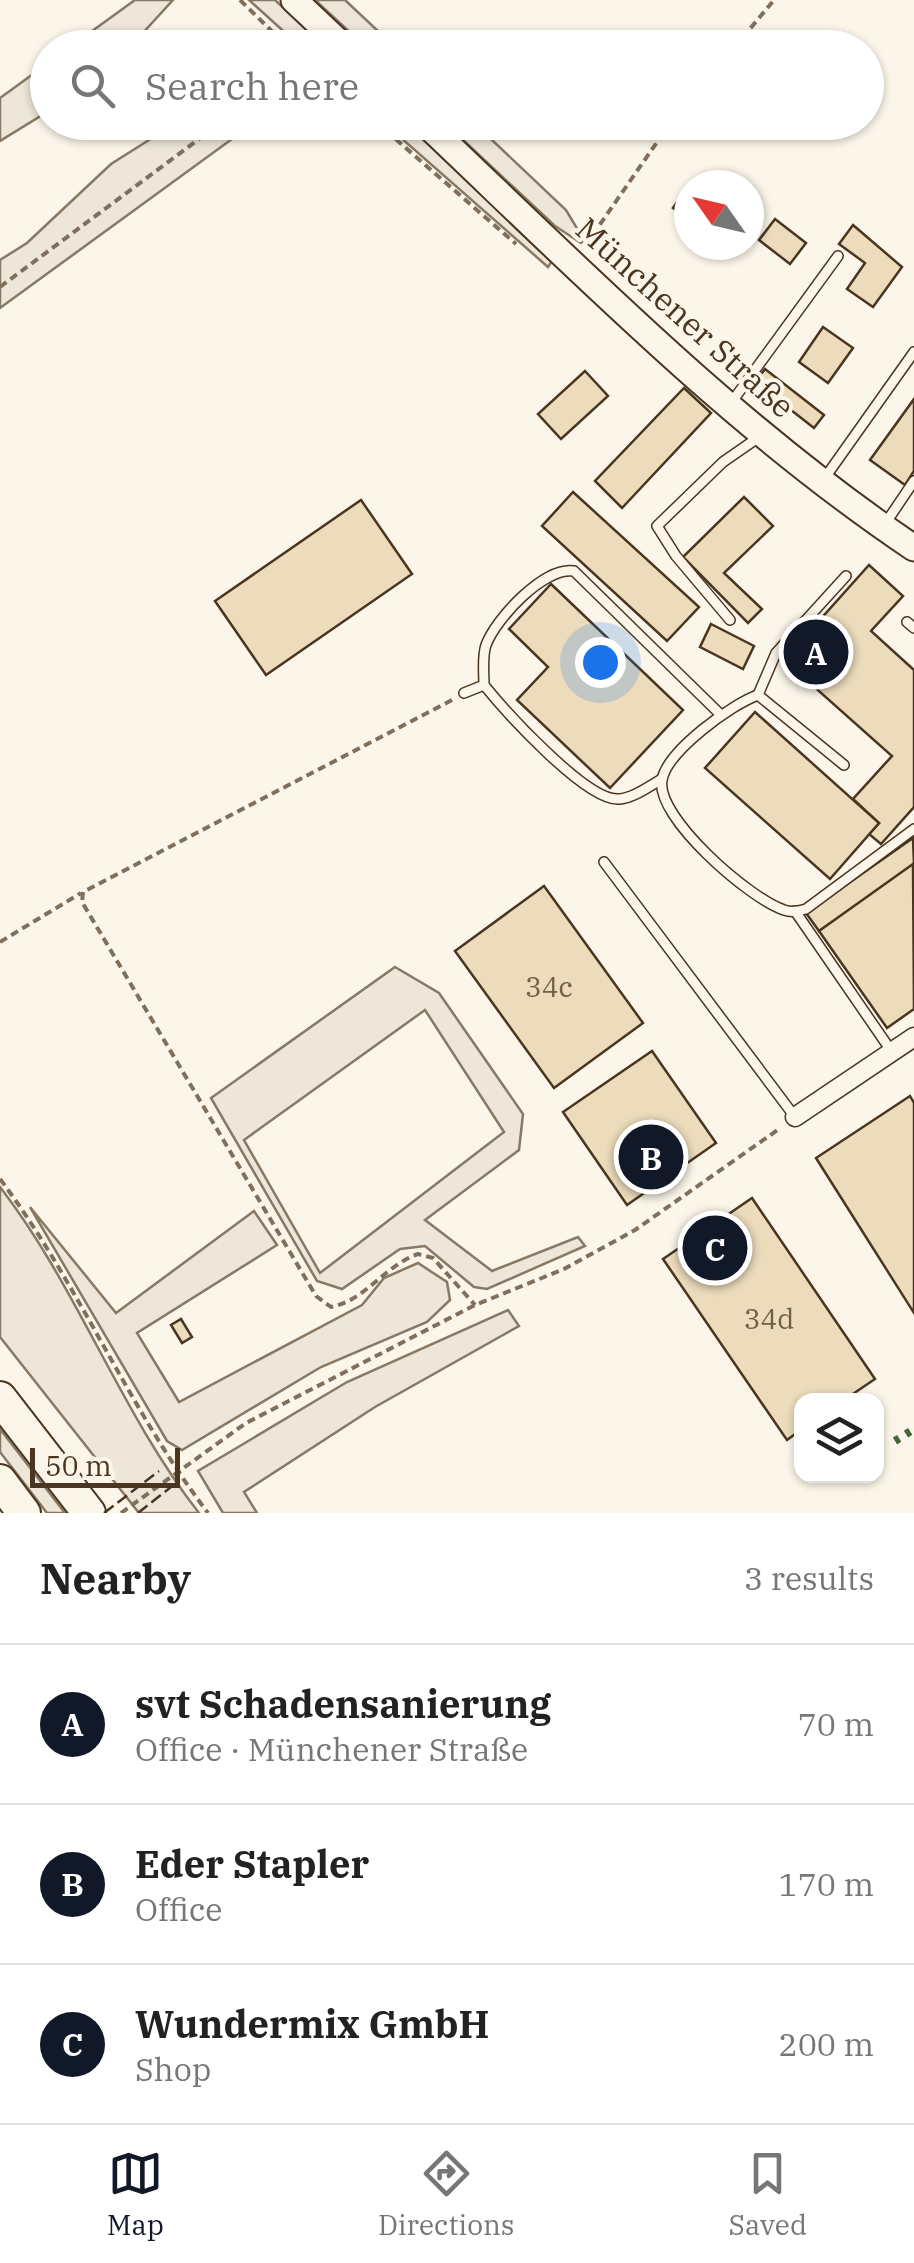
<!DOCTYPE html>
<html lang="en">
<head>
<meta charset="utf-8">
<style>
	:root { --surface:#fff; --page:#f2f2f2; --text:#222; --muted:#767676; --line:#e0e0e0; --accent:#111827 }
	body { margin:0; font-family:"IBM Plex Serif",serif; background:var(--page); color:var(--text) }
	.controls { position:absolute; right:30px; bottom:30px; display:grid; overflow:hidden; border-radius:20px; box-shadow:0 2px 8px #0004 }
	.controls button { width:90px; height:90px; display:grid; place-items:center; padding:0; border:0; border-bottom:2px solid var(--line); background:var(--surface); color:var(--text); font:50px sans-serif }
	.compass { position:absolute; left:674px; top:170px; width:90px; height:90px; border-radius:50%; background:var(--surface); box-shadow:0 2px 8px #0004; rotate:304deg }
	.scale { position:absolute; left:30px; bottom:25px; width:150px; box-sizing:border-box; padding-left:10px; border:5px solid #4a3520; border-top:0; font-size:28px; line-height:35px; white-space:nowrap; color:#4a3520; -webkit-text-stroke:8px #fbf6e9; paint-order:stroke }
	.you { position:absolute; left:600px; top:662px; width:35px; height:35px; margin:-25px; border:8px solid #fff; border-radius:50%; background:#1a73e8; box-shadow:0 0 0 15px #1a73e833 }
	.badge { display:grid; place-items:center; width:65px; height:65px; border-radius:50%; background:var(--accent); color:#fff; font-size:32px; font-weight:700 }
	.pin { position:absolute; translate:-50% -50%; border:5px solid #fff; box-shadow:0 2px 10px #0006 }
	.list { margin:0; padding:0; list-style:none }
	h2 { display:flex; justify-content:space-between; align-items:center; height:130px; margin:0; padding:0 40px; font-size:42px }
	h2 small { font-size:32px; font-weight:400; color:var(--muted) }
	.list li { display:grid; grid-template-columns:65px 1fr auto; gap:30px; align-items:center; box-sizing:border-box; height:160px; padding:0 40px; border-top:2px solid var(--line) }
	.list b { display:block; font-size:38px; white-space:nowrap }
	.list p { margin:0; font-size:32px; white-space:nowrap; color:var(--muted) }
	.list em { font-size:32px; font-style:normal; color:var(--muted) }
	.icon { flex:none; width:55px; height:55px; fill:none; stroke:currentColor; stroke-width:2; stroke-linecap:round; stroke-linejoin:round }
	.map { position:relative; flex:none; width:914px; height:1513px; overflow:hidden }
	.search { position:absolute; background:var(--surface); box-shadow:0 2px 8px #0004; left:30px; right:30px; top:30px; height:110px; display:flex; align-items:center; gap:25px; box-sizing:border-box; padding:0 35px; border-radius:55px; color:var(--muted); font-size:38px }
	.sheet { height:610px; background:var(--surface) }
	nav { display:flex; justify-content:space-around; align-items:center; box-sizing:border-box; height:140px; border-top:2px solid var(--line); background:var(--surface); font-size:28px; color:var(--muted) }
	nav a { display:grid; justify-items:center; gap:5px }
	nav .on { color:var(--accent) }
	.map>svg:first-child { display:block }
</style>
</head>
<body>
<div class="map">
<svg width="914" height="1513" viewBox="0 0 914 1513">
	<rect width="100%" height="100%" fill="#fbf6e9"/>
	<!-- green -->
	<g fill="#ede6d9" stroke="#887966" stroke-width="2.5" fill-rule="evenodd">
		<path d="M 135,0 L 173,0 L 130,47 L 70,47 Z"/>
		<path d="M 249,0 L 275,0 L 326,47 L 301,47 Z"/>
		<path d="M 315,0 L 345,0 L 395,47 L 366,47 Z"/>
		<path d="M 47,64 L 47,112 L 0,141 L 0,98 Z"/>
		<path d="M 176,123 L 254,123 L 0,308 L 0,260 L 27,243 L 111,164 Z"/>
		<path d="M 384,123 L 406,123 L 552,261 L 548,267 Z"/>
		<path d="M 445,123 L 474,123 L 566,210 L 584,240 L 581,243 L 555,226 Z"/>
		<path d="M 395,967 L 439,993 L 523,1114 L 519,1150 L 425,1220 L 492,1271 L 578,1237 L 585,1246 L 487,1289 L 474,1287 L 425,1246 L 400,1249 L 342,1289 L 317,1281 L 211,1098 ZM 425,1010 L 504,1132 L 320,1273 L 244,1140 Z"/>
		<path d="M 0,1187 C 78,1288 120,1412 199,1513 L 139,1513 L 0,1337 Z"/>
		<path d="M 30,1207 L 116,1313 L 254,1211 L 277,1245 L 137,1333 L 179,1402 L 362,1305 L 384,1278 L 418,1263 L 447,1282 L 450,1300 L 427,1322 L 321,1367 L 182,1450 L 167,1441 Z"/>
		<path d="M 508,1310 L 519,1326 L 375,1407 L 244,1492 L 257,1513 L 223,1513 L 198,1471 L 347,1382 Z"/>
		<path d="M 0,1429 L 65,1513 L 47,1513 L 0,1452 Z"/>
	</g>
	<!-- building -->
	<g fill="#ecdcbc" stroke="#4a3520" stroke-width="2.5">
		<path d="M 682,195 L 689,200 L 689,219 L 673,208 Z"/>
		<path d="M 775,219 L 806,243 L 790,264 L 759,240 Z"/>
		<path d="M 853,225 L 902,267 L 873,307 L 847,289 L 865,263 L 839,244 Z"/>
		<path d="M 823,327 L 853,348 L 828,383 L 799,362 Z"/>
		<path d="M 765,369 L 824,415 L 814,428 L 755,382 Z"/>
		<path d="M 585,371 L 608,396 L 561,439 L 538,414 Z"/>
		<path d="M 684,388 L 711,413 L 622,508 L 595,481 Z"/>
		<path d="M 914,399 L 914,471 L 905,485 L 870,460 Z"/>
		<path d="M 573,492 L 699,607 L 667,641 L 542,526 Z"/>
		<path d="M 744,497 L 773,526 L 724,573 L 762,609 L 748,623 L 683,557 Z"/>
		<path d="M 361,500 L 412,574 L 266,675 L 215,601 Z"/>
		<path d="M 869,565 L 903,596 L 871,631 L 914,670 L 914,807 L 881,844 L 869,834 L 879,823 L 853,799 L 892,756 L 784,660 Z"/>
		<path d="M 551,584 L 683,710 L 610,788 L 517,700 L 548,667 L 509,629 Z"/>
		<path d="M 711,624 L 754,646 L 743,669 L 700,647 Z"/>
		<path d="M 755,712 L 879,823 L 830,879 L 705,768 Z"/>
		<path d="M 913,838 L 914,865 L 819,931 L 806,913 Z"/>
		<path d="M 913,864 L 914,1009 L 887,1028 L 819,931 Z"/>
		<path d="M 544,886 L 643,1023 L 554,1088 L 455,951 Z"/>
		<path d="M 652,1051 L 716,1143 L 627,1205 L 563,1112 Z"/>
		<path d="M 910,1096 L 914,1103 L 914,1313 L 816,1158 Z"/>
		<path d="M 752,1198 L 875,1379 L 844,1400 L 802,1400 L 802,1429 L 787,1440 L 663,1259 Z"/>
		<path d="M 181,1319 L 192,1337 L 182,1343 L 171,1325 Z"/>
	</g>
	<g fill="none" stroke-linecap="round" stroke-linejoin="round">
		<defs>
			<g id="service">
				<path d="M 731,403 L 838,256"/>
				<path d="M 824,479 L 914,352"/>
				<path d="M 885,524 L 914,481"/>
				<path d="M 730,620 L 676,556 L 657,526 L 723,462 L 759,437"/>
				<path d="M 907,622 L 914,628"/>
				<path d="M 464,693 L 484,685"/>
				<path d="M 758,695 L 776,653 L 846,576"/>
				<path d="M 844,765 L 758,695 C 732,704 667,751 662,780 C 655,817 750,899 784,910 C 792,913 798,911 806,909 L 914,829"/>
				<path d="M 662,779 C 649,786 634,798 619,799 C 587,802 505,711 484,685 C 484,674 482,656 486,645 C 496,618 545,566 574,571 L 721,715"/>
				<path d="M 604,862 L 795,1117"/>
				<path d="M 795,911 L 892,1052"/>
			</g>
			<path id="minor" d="M 795,1117 L 914,1037"/>
			<g id="secondary">
				<path d="M 294,0 L 345,48"/>
				<path d="M 424,122 C 580,270 735,428 914,548"/>
			</g>
			<g id="motorway">
				<path d="M 0,1398 L 89,1513"/>
				<path d="M 0,1481 L 24,1513"/>
			</g>
		</defs>
		<!-- service casing -->
		<use href="#service" stroke="#4a3520" stroke-width="12"/>
		<!-- minor casing -->
		<use href="#minor" stroke="#4a3520" stroke-width="21"/>
		<!-- secondary casing -->
		<use href="#secondary" stroke="#4a3520" stroke-width="29"/>
		<!-- motorway casing -->
		<use href="#motorway" stroke="#4a3520" stroke-width="36"/>
		<!-- path -->
		<g stroke="#7f6f5c" stroke-width="4" stroke-dasharray="8 5" stroke-linecap="butt">
			<path d="M 240,0 L 289,48"/>
			<path d="M 734,48 L 774,0"/>
			<path d="M 376,122 L 516,244"/>
			<path d="M 585,246 L 671,122"/>
			<path d="M 0,287 L 222,122"/>
			<path d="M 452,700 L 83,892 L 82,902 L 316,1296 L 331,1307 C 366,1300 384,1266 418,1254 L 433,1258 L 475,1305"/>
			<path d="M 0,942 L 81,893"/>
			<path d="M 0,1179 C 79,1284 128,1408 208,1513"/>
			<path d="M 121,1513 L 246,1423 L 475,1305 L 564,1269 L 635,1230 L 779,1129"/>
		</g>
		<!-- service -->
		<use href="#service" stroke="#fbf6e9" stroke-width="9"/>
		<!-- minor -->
		<use href="#minor" stroke="#fbf6e9" stroke-width="18"/>
		<!-- secondary -->
		<use href="#secondary" stroke="#fbf6e9" stroke-width="25"/>
		<!-- motorway -->
		<use href="#motorway" stroke="#fbf6e9" stroke-width="32"/>
		<!-- hedge -->
		<path stroke="#436837" stroke-width="8" stroke-dasharray="5 8" stroke-linecap="butt" d="M 895,1441 L 914,1429"/>
		<!-- fence -->
		<g stroke="#4a3520" stroke-width="2.5" stroke-dasharray="12 5" stroke-linecap="butt">
			<path d="M 104,1513 L 159,1471"/>
			<path d="M 138,1513 L 171,1487"/>
		</g>
	</g>
	<g text-anchor="middle" stroke-width="8" stroke-linejoin="round" paint-order="stroke">
		<!-- number labels -->
		<g font-size="28" fill="#725f47">
			<text x="549" y="997">34c</text>
			<text x="769" y="1329">34d</text>
		</g>
		<!-- street labels -->
		<g font-size="32" fill="#4a3520" stroke="#fbf6e9">
			<text transform="translate(685 318) rotate(42)" y="11">Münchener Straße</text>
		</g>
	</g>
</svg>
<div class="controls">
<button><svg class="icon" aria-label="layers" viewBox="0 0 24 24"><path d="M12 4l9 5-9 5-9-5zM3 14l9 5 9-5"/></svg></button>
</div>
<svg class="compass" viewBox="-18 -18 36 36"><path d="M0-13l5 13h-10z" fill="#e53935"/><path d="M0 13l5-13h-10z" fill="#767676"/></svg>
<div class="scale">50 m</div>
<div class="you"></div>
<div class="pin badge" style="left:816px;top:652px">A</div>
<div class="pin badge" style="left:651px;top:1157px">B</div>
<div class="pin badge" style="left:715px;top:1248px">C</div>
<div class="search"><svg class="icon" aria-label="search" viewBox="0 0 24 24"><circle cx="10" cy="10" r="6"/><path d="M15 15l6 6"/></svg>Search here</div>
</div>
<section class="sheet">
<h2>Nearby<small>3 results</small></h2>
<ul class="list">
<li><span class="badge">A</span><div><b>svt Schadensanierung</b><p>Office · Münchener Straße</p></div><em>70 m</em></li>
<li><span class="badge">B</span><div><b>Eder Stapler</b><p>Office</p></div><em>170 m</em></li>
<li><span class="badge">C</span><div><b>Wundermix GmbH</b><p>Shop</p></div><em>200 m</em></li>
</ul>
</section>
<nav>
<a class="on"><svg class="icon" aria-label="map" viewBox="0 0 24 24"><path d="M3 6l6-2 6 2 6-2v14l-6 2-6-2-6 2zM9 4v14M15 6v14"/></svg>Map</a>
<a><svg class="icon" aria-label="directions" viewBox="0 0 24 24"><path d="M12 3l9 9-9 9-9-9zM9 14v-3h6M13 9l2 2-2 2"/></svg>Directions</a>
<a><svg class="icon" aria-label="saved" viewBox="0 0 24 24"><path d="M7 4h10v16l-5-4-5 4z"/></svg>Saved</a>
</nav>
</body>
</html>
